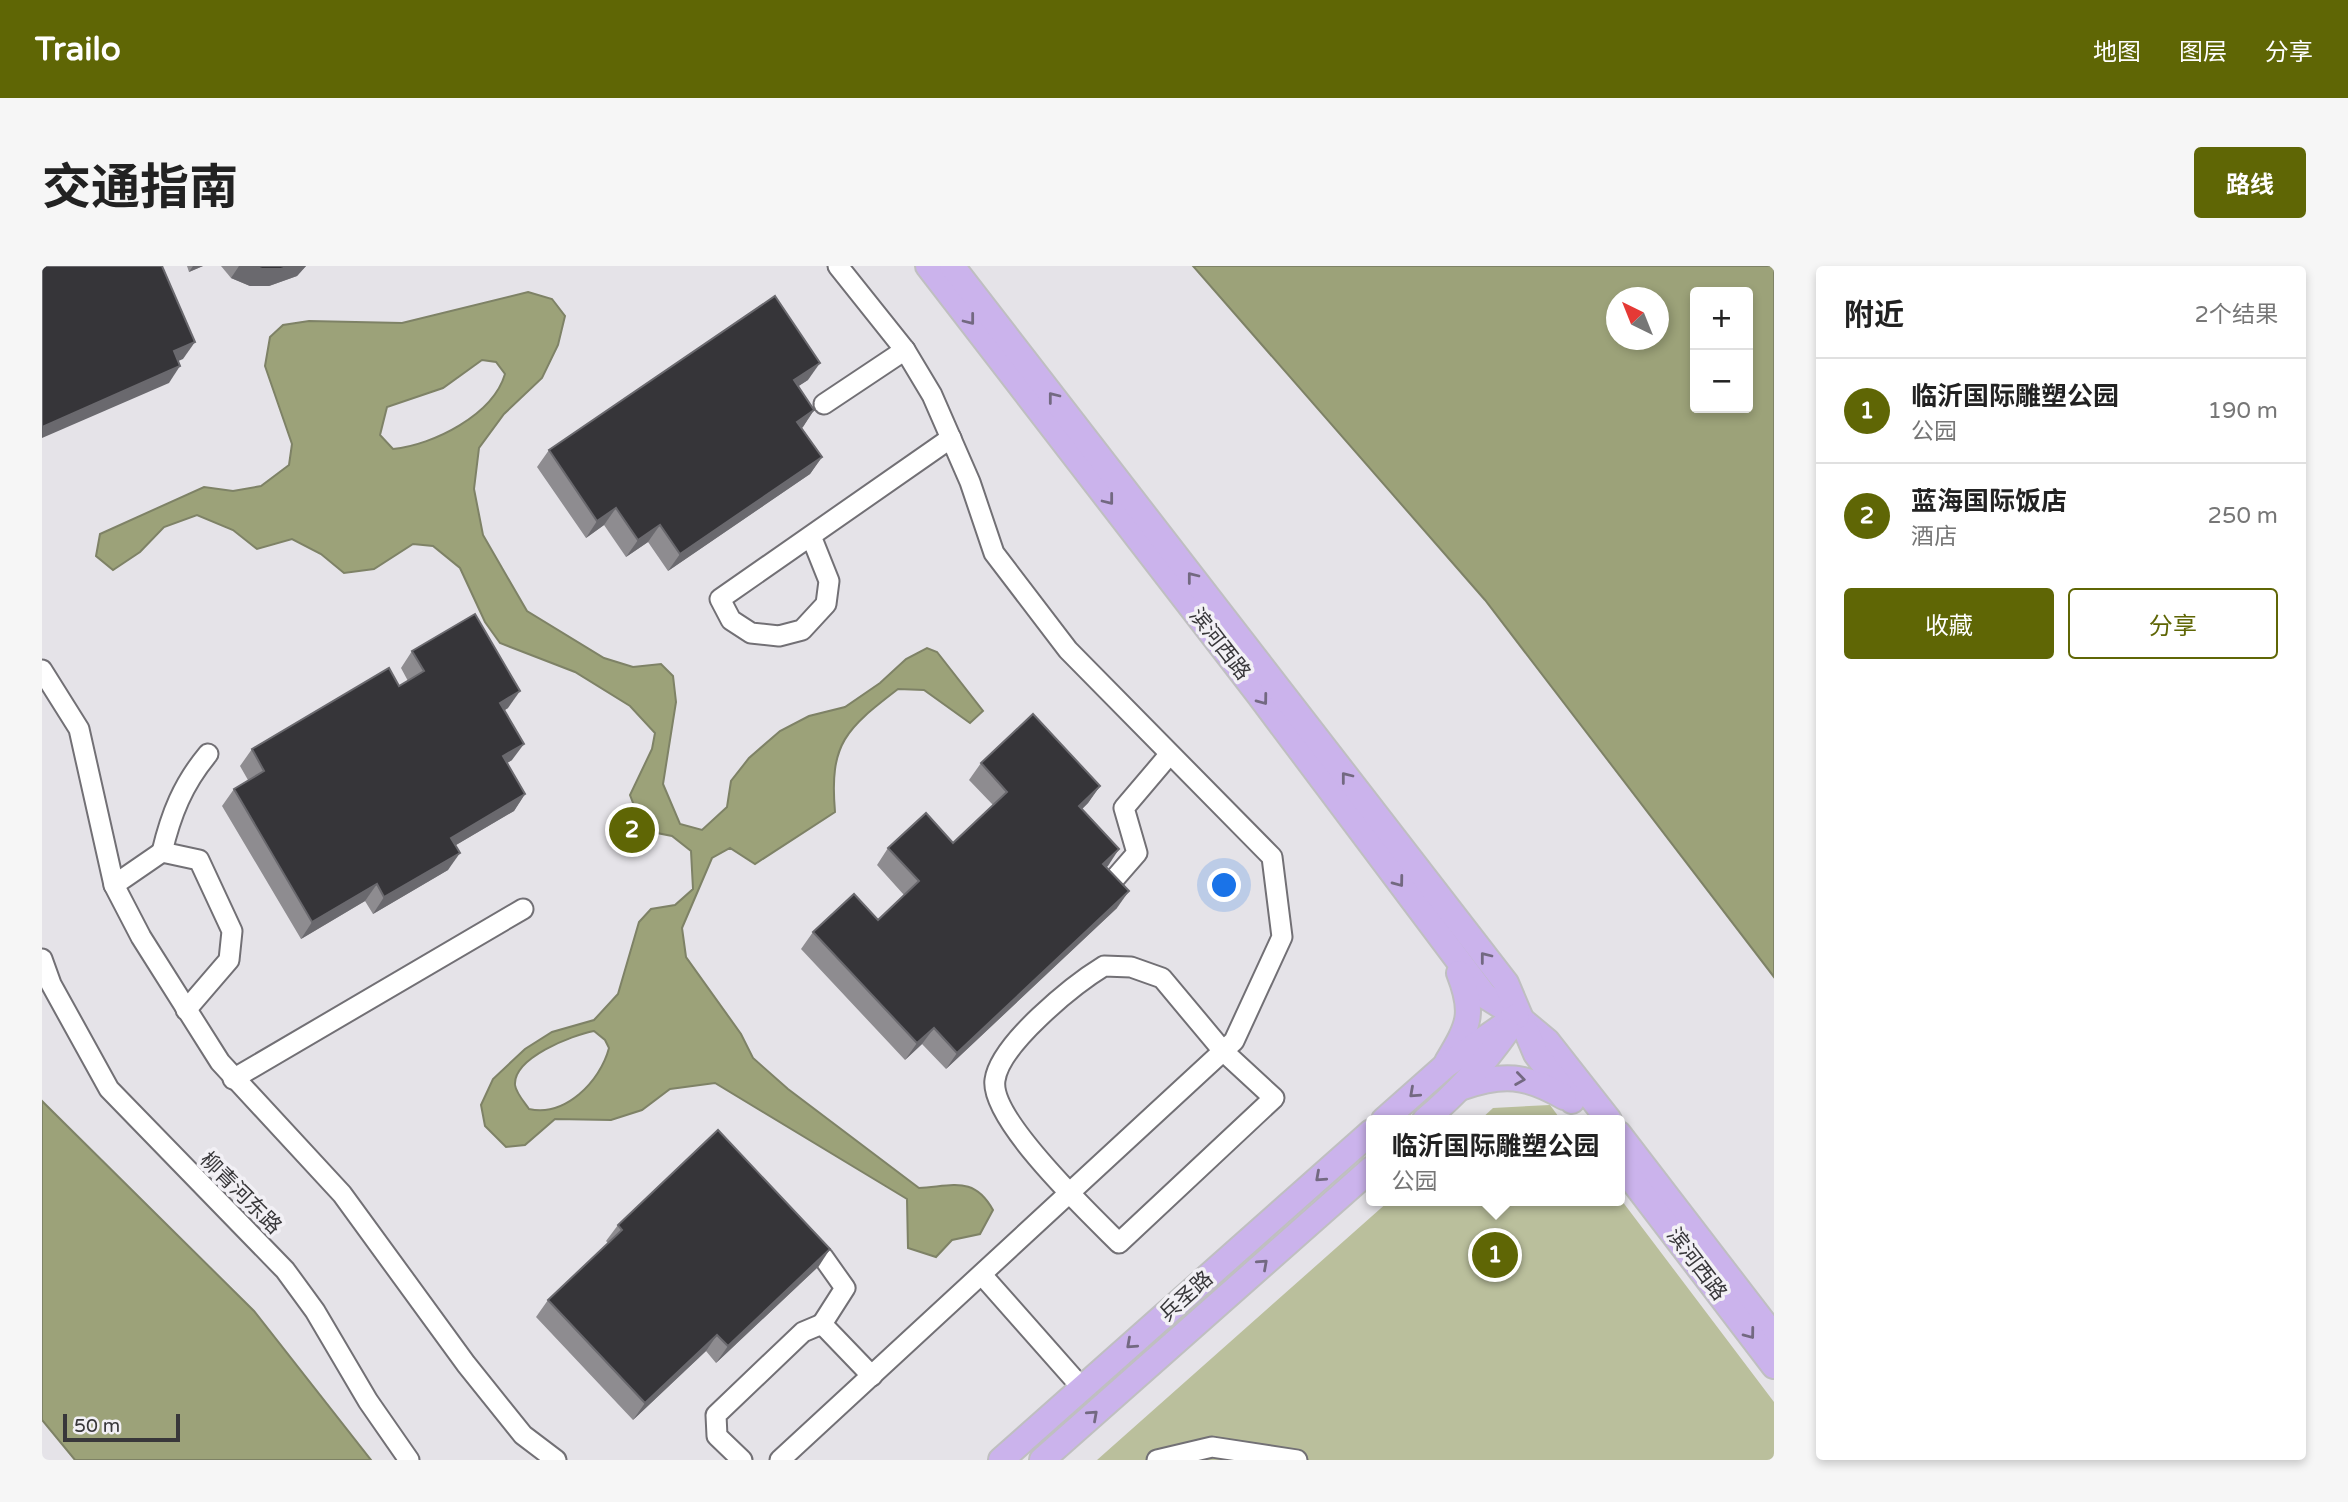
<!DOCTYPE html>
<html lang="zh">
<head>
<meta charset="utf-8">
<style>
	:root { --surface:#fff; --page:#f6f6f6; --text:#222; --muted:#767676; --line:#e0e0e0; --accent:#5f6605 }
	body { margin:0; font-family:"Varela Round","Noto Sans SC",sans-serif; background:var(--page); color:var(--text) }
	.controls { position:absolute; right:21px; top:21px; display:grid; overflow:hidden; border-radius:7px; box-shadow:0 4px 10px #0003 }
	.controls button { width:63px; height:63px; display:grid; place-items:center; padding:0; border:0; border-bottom:2px solid var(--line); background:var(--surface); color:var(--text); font:35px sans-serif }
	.compass { position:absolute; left:1564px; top:21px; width:63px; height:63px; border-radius:50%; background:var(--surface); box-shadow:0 4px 10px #0003; rotate:317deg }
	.scale { position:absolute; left:21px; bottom:18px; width:117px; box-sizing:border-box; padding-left:7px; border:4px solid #38373a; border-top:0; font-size:19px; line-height:24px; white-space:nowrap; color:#38373a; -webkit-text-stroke:5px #f2f0f5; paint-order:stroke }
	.you { position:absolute; left:1183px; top:620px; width:24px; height:24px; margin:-18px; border:5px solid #fff; border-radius:50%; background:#1a73e8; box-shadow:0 0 0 10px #1a73e833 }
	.badge { display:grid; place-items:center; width:46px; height:46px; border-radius:50%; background:var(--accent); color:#fff; font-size:23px; font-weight:700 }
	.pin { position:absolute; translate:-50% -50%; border:4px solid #fff; box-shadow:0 2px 7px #0006 }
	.popup { position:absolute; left:1324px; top:849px; width:259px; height:91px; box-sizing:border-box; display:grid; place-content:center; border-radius:7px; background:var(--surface); filter:drop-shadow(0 2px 5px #0005); font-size:23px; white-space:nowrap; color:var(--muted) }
	.popup b { font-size:26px; color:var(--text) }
	.popup::after { content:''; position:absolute; left:50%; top:100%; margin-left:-14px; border:14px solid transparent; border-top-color:var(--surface) }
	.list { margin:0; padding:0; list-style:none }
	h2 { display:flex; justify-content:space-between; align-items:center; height:91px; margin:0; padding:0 28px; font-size:30px }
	h2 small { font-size:23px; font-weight:400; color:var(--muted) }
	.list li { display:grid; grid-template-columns:46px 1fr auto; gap:21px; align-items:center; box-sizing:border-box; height:105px; padding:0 28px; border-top:2px solid var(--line) }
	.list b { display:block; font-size:26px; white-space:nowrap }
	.list p { margin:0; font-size:23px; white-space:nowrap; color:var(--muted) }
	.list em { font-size:23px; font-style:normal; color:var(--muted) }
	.actions { display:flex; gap:14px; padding:21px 28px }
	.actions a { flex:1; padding:16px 0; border:2px solid var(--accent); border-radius:7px; text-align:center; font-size:24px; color:var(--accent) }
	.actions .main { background:var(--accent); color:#fff }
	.map { position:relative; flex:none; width:1732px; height:1194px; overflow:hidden; border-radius:7px }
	header { display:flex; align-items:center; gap:42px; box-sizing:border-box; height:98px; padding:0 35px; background:var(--accent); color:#fff }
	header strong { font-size:33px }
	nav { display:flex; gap:38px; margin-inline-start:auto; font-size:24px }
	.intro { display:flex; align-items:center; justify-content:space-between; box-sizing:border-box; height:168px; padding:0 42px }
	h1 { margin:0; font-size:49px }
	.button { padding:18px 32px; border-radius:7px; background:var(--accent); color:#fff; font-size:24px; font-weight:700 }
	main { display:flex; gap:42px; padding:0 42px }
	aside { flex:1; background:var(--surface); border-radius:7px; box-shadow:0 4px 10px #0003 }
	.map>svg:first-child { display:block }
</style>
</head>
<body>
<header>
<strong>Trailo</strong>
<nav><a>地图</a><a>图层</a><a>分享</a></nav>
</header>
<div class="intro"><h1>交通指南</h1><a class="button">路线</a></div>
<main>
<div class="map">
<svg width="1732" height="1194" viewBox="0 0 1732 1194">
	<rect width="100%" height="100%" fill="#e5e3e8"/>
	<!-- green -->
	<g fill="#babf9c">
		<path d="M 1508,839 L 1519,854 L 1438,854 L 1451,842 Z"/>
		<path d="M 1577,931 L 1732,1136 L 1732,1194 L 1055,1194 L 1347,935 L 1577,935 Z"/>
	</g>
	<!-- water -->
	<g fill="#9ca279" stroke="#7e8266" stroke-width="2" fill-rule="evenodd">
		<path d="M 1151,0 L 1732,0 L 1732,711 L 1443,334 ZM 1653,26 L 1706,26 L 1706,142 L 1653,142 ZM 1574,32 L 1616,32 L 1616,74 L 1574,74 Z"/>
		<path d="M 486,26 L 510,33 L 523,50 L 516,79 L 500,112 L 462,148 L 437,182 L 432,223 L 441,269 L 485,345 L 562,392 L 591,401 L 619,398 L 631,410 L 634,436 L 621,518 L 638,558 L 660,564 L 685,541 L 689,515 L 707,492 L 738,465 L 767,450 L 803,441 L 838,417 L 864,393 L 885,382 L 895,386 L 941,445 L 928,457 L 882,424 L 856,423 C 804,463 787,477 793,546 L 713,598 L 688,582 L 670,592 L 640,662 L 644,691 L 699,768 L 711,792 L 746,823 L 877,922 C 912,920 932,910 951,944 L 938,968 L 910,974 L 894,991 L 866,982 L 865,933 L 673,817 L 628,823 L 600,844 L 569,854 L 513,853 L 483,879 L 464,881 L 443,860 L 439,839 L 451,813 L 483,783 L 510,766 L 552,754 L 576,728 L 597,656 L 609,643 L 633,639 L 651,623 L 649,585 L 630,570 L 610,566 L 596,550 L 588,529 L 610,483 L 613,467 L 588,440 L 533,406 L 458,377 L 443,356 L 418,302 L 391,280 L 371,278 L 332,303 L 302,307 L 279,288 L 250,273 L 215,283 L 191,264 L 155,249 L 122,261 L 98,286 L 71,304 L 54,290 L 58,268 L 162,221 L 191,225 L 219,220 L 247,199 L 250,178 L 223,100 L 228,71 L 241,59 L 267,55 L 360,57 ZM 440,94 L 454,96 L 463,108 C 451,149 391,179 351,183 L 338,169 L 345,141 L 401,122 ZM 552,765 L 563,774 L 567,782 C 558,816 523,851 487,843 C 483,837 474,827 473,819 C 471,792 530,769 552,765 Z"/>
		<path d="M 0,835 L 212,1045 L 329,1194 L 33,1194 L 0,1154 Z"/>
	</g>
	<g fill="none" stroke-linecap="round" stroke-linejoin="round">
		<defs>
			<g id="minor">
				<path d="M 782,138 L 863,84"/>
				<path d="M 769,270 L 787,315 L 784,338 L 760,364 L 737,370 L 709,367 L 689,354 L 678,333 L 909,172"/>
				<path d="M 0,404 L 37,463 L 72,619 L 99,671 L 178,796 L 300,928 L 424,1098 L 481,1169 L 514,1194"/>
				<path d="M 120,586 C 129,548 141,518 166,488"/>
				<path d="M 1068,618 L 1095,587 L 1082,542 L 1127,489"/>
				<path d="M 72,619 L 120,586 L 157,594 L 190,665 L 187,694 L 144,744"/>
				<path d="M 0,693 L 9,718 L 67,823 L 243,1004 L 273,1045 L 326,1135 L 367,1194"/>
				<path d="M 1062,700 L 1089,701 L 1120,712 L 1181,785 L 1232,832 L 1077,977 C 1049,949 947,853 953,814 C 958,778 1031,719 1062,700 Z"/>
				<path d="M 191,813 L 481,643"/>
				<path d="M 940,1009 L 1040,1122"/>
				<path d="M 780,1058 L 803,1022 L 781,991"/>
				<path d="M 700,1194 L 675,1170 L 674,1149 L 761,1066 L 780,1058 L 830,1110"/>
				<path d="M 738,1194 L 1192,775 L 1240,671 L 1230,591 L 1026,384 L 952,287 L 928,216 L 890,129 L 863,84 L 796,0"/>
				<path d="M 1115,1194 L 1170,1181 L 1255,1194"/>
			</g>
			<g id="major">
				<path d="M 886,0 L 1217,429 L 1443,730 L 1475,750 L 1505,775 L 1567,854"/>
				<path d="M 910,0 L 1464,717 L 1494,788 L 1530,835"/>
				<path d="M 1405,796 C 1427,759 1433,748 1417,707"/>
				<path d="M 1421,821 C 1461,807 1484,809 1522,831"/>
				<path d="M 1342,854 L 1403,800 L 1475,750"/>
				<path d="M 1383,854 C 1415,827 1441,799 1465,765"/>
				<path d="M 1577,868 L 1732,1070"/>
				<path d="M 1577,897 L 1732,1100"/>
				<path d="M 959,1194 L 1329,866"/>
				<path d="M 1000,1194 L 1329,903"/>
			</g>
		</defs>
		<!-- minor casing -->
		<use href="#minor" stroke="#727075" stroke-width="23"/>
		<!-- major casing -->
		<use href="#major" stroke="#bfbfc0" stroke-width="28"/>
		<!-- minor -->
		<use href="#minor" stroke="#fff" stroke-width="19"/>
		<!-- major -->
		<use href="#major" stroke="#cbb3ec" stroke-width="24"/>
	</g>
	<!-- wall -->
	<g fill="#8e8c90">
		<path d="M 145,0 L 161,0 L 147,6 Z"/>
		<path d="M 179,0 L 264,0 L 255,10 L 227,20 L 208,20 L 189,12 Z"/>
		<path d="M 766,114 L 756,120 L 772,144 L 760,162 L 780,191 L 768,208 L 626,305 L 606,276 L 584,291 L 562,259 L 544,272 L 495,201 L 507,184 Z"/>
		<path d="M 370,385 L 466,442 L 463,444 L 470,494 L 465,497 L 483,528 L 472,545 L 414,579 L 406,604 L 331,648 L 323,635 L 259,673 L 180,540 L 192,523 L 206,514 L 198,500 L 210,483 L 357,420 L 366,415 L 359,402 Z"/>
		<path d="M 939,497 L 1058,520 L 1046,537 L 1040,543 L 1064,601 L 1075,642 L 904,803 L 880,778 L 863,794 L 759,683 L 771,666 L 836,654 L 862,629 L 835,599 L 846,582 L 911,577 L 951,539 L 927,514 Z"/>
		<path d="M 576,959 L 777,1000 L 674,1097 L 664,1085 L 591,1154 L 494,1051 L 506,1034 L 566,977 L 564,975 Z"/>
	</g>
	<!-- shaded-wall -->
	<g fill="#6a696e">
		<path d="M 151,0 L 161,0 L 147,6 Z"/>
		<path d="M 197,0 L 264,0 L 255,10 L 227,20 L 208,20 L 189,12 Z"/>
		<path d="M 153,76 L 141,93 L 120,102 L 132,85 Z"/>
		<path d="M 778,97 L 766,114 L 740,131 L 752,114 Z"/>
		<path d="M 138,100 L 127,117 L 0,172 L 0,161 Z"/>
		<path d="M 772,144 L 761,161 L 744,173 L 755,156 Z"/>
		<path d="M 780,191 L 768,208 L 626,305 L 638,288 Z"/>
		<path d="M 574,242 L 562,259 L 544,272 L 555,255 Z"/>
		<path d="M 618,259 L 606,276 L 584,291 L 596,274 Z"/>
		<path d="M 478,425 L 466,442 L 446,454 L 458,437 Z"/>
		<path d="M 482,478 L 470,494 L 449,507 L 461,490 Z"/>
		<path d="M 1058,520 L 1046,537 L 1026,557 L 1037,540 Z"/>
		<path d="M 483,528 L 472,545 L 397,589 L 409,572 Z"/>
		<path d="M 1077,583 L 1066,600 L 1050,614 L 1061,598 Z"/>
		<path d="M 418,587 L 406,604 L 331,648 L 342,631 Z"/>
		<path d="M 335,618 L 323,635 L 259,673 L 270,656 Z"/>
		<path d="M 1087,625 L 1075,642 L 904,803 L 915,787 Z"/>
		<path d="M 892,762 L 880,778 L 863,794 L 875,777 Z"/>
		<path d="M 788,983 L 777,1000 L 674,1097 L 686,1080 Z"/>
		<path d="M 675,1069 L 664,1085 L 591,1154 L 603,1137 Z"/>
	</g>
	<!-- building -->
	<g fill="#363539" stroke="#6a696e" stroke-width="2">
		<path d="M 0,0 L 120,0 L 153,76 L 132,85 L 138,100 L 0,161 Z"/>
		<path d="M 212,0 L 247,0 L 239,3 L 220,3 Z"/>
		<path d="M 733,30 L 778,97 L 752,114 L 772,144 L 755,156 L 780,191 L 638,288 L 618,259 L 596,274 L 574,242 L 555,255 L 507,184 Z"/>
		<path d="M 433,348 L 478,425 L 458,437 L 482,478 L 461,490 L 483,528 L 409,572 L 418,587 L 342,631 L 335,618 L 270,656 L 192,523 L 222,505 L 210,483 L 347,402 L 357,420 L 382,405 L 370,385 Z"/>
		<path d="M 991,448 L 1058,520 L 1037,540 L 1077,583 L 1061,598 L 1087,625 L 915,787 L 892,762 L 875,777 L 771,666 L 812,628 L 836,654 L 877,615 L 846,582 L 884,547 L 911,577 L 965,526 L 939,497 Z"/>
		<path d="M 676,864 L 788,983 L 686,1080 L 675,1069 L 603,1137 L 506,1034 L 580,964 L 576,959 Z"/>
	</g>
	<!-- one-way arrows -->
	<defs><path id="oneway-chevron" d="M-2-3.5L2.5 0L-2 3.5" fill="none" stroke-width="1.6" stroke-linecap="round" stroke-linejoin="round" transform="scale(1.75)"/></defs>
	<g stroke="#736981">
		<use href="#oneway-chevron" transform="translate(928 54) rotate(52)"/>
		<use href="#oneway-chevron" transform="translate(1011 131) rotate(-128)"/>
		<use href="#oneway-chevron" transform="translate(1067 234) rotate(52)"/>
		<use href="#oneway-chevron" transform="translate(1150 311) rotate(-128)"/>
		<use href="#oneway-chevron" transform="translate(1221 434) rotate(53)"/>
		<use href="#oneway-chevron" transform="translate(1304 511) rotate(-128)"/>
		<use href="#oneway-chevron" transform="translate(1357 616) rotate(53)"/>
		<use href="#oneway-chevron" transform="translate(1443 691) rotate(-128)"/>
		<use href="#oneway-chevron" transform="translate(1478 813) rotate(8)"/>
		<use href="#oneway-chevron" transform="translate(1372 827) rotate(138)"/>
		<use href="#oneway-chevron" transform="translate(1278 911) rotate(138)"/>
		<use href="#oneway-chevron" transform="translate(1221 998) rotate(-42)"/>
		<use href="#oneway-chevron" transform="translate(1708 1068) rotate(53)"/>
		<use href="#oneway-chevron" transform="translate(1089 1078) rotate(138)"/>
		<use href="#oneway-chevron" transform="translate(1051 1149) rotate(-42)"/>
	</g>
	<g text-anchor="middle" stroke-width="7" stroke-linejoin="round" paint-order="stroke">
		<!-- street labels -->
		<g font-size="21" fill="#38373a" stroke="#f2f0f5">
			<text transform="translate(1178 378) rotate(52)" y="7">滨河西路</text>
			<text transform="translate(199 927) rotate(45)" y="7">柳青河东路</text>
			<text transform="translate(1655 998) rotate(53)" y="7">滨河西路</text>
			<text transform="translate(1144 1030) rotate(-42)" y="7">兵圣路</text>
		</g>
	</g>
</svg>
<div class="controls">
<button>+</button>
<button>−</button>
</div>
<svg class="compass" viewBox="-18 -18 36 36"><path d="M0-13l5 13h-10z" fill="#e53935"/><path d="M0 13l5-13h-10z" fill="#767676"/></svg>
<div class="scale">50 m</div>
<div class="you"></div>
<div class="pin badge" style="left:1453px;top:989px">1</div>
<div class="popup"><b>临沂国际雕塑公园</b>公园</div>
<div class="pin badge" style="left:590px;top:564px">2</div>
</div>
<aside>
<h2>附近<small>2个结果</small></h2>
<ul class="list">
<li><span class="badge">1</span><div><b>临沂国际雕塑公园</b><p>公园</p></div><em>190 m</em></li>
<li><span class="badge">2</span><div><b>蓝海国际饭店</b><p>酒店</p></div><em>250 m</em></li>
</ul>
<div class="actions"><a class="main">收藏</a><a>分享</a></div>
</aside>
</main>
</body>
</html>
